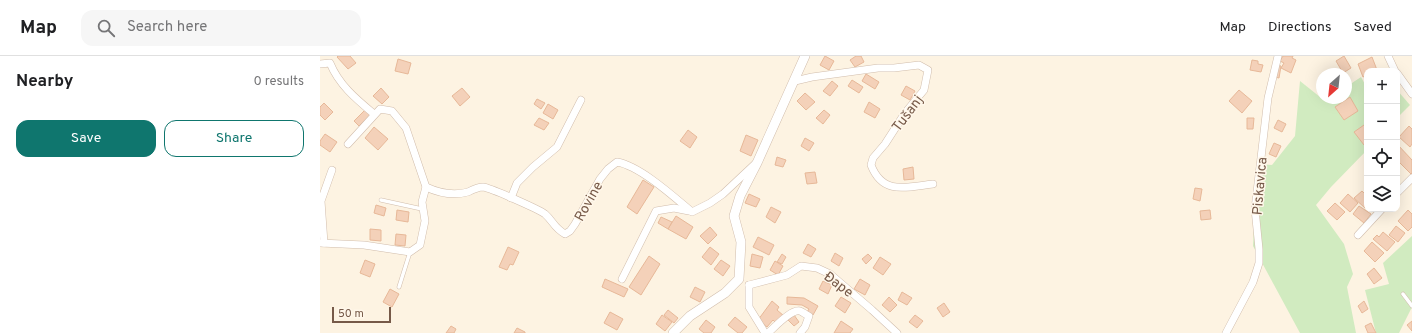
<!DOCTYPE html>
<html lang="en">
<head>
<meta charset="utf-8">
<style>
	:root { --surface:#fff; --page:#f6f6f6; --text:#202124; --muted:#757577; --line:#e0e0e0; --accent:#0f766e }
	body { margin:0; font-family:Overpass,sans-serif; background:var(--page); color:var(--text) }
	.controls { position:absolute; right:12px; top:12px; display:grid; overflow:hidden; border-radius:8px; box-shadow:0 4px 16px #0002 }
	.controls button { width:36px; height:36px; display:grid; place-items:center; padding:0; border:0; border-bottom:1px solid var(--line); background:var(--surface); color:var(--text); font:20px sans-serif }
	.compass { position:absolute; left:996px; top:12px; width:36px; height:36px; border-radius:50%; background:var(--surface); box-shadow:0 4px 16px #0002; rotate:207deg }
	.scale { position:absolute; left:12px; bottom:10px; width:59px; box-sizing:border-box; padding-left:4px; border:2px solid #765948; border-top:0; font-size:11px; line-height:14px; white-space:nowrap; color:#765948; -webkit-text-stroke:3px #fff7ea; paint-order:stroke }
	.list { margin:0; padding:0; list-style:none }
	h2 { display:flex; justify-content:space-between; align-items:center; height:52px; margin:0; padding:0 16px; font-size:17px }
	h2 small { font-size:13px; font-weight:400; color:var(--muted) }
	.actions { display:flex; gap:8px; padding:12px 16px }
	.actions a { flex:1; padding:9px 0; border:1px solid var(--accent); border-radius:12px; text-align:center; font-size:14px; color:var(--accent) }
	.actions .main { background:var(--accent); color:#fff }
	.icon { flex:none; width:22px; height:22px; fill:none; stroke:currentColor; stroke-width:2; stroke-linecap:round; stroke-linejoin:round }
	.map { position:relative; flex:none; width:1092px; height:277px; overflow:hidden }
	header { display:flex; align-items:center; gap:24px; box-sizing:border-box; height:56px; padding:0 20px; background:var(--surface); border-bottom:1px solid var(--line) }
	header strong { font-size:19px }
	nav { display:flex; gap:22px; margin-inline-start:auto; font-size:14px }
	.search { width:280px; height:36px; background:var(--page); display:flex; align-items:center; gap:10px; box-sizing:border-box; padding:0 14px; border-radius:12px; color:var(--muted); font-size:15px }
	main { display:flex }
	aside { flex:1; background:var(--surface) }
	.map>svg:first-child { display:block }
</style>
</head>
<body>
<header>
<strong>Map</strong>
<div class="search"><svg class="icon" aria-label="search" viewBox="0 0 24 24"><circle cx="10" cy="10" r="6"/><path d="M15 15l6 6"/></svg>Search here</div>
<nav><a>Map</a><a>Directions</a><a>Saved</a></nav>
</header>
<main>
<aside>
<h2>Nearby<small>0 results</small></h2>
<ul class="list">
</ul>
<div class="actions"><a class="main">Save</a><a>Share</a></div>
</aside>
<div class="map">
<svg width="1092" height="277" viewBox="0 0 1092 277">
	<rect width="100%" height="100%" fill="#fdf3e2"/>
	<!-- green -->
	<g fill="#d1ebc0">
		<path d="M 1041,21 L 1047,32 L 1047,94 L 1011,131 L 996,149 L 1024,188 L 1033,218 L 1027,231 L 1036,277 L 980,277 L 933,190 L 937,108 L 952,109 L 975,80 L 980,25 L 1005,45 L 1010,42 L 1026,42 L 1026,31 Z"/>
		<path d="M 1077,34 L 1090,49 L 1077,62 Z"/>
		<path d="M 1092,180 L 1092,251 L 1079,277 L 1056,277 L 1045,234 L 1069,228 L 1063,207 Z"/>
	</g>
	<!-- building -->
	<g fill="#f4d1b9" stroke="#e7b898">
		<path d="M 18,0 L 30,0 L 36,7 L 28,13 L 17,1 Z"/>
		<path d="M 505,0 L 514,5 L 509,14 L 500,9 Z"/>
		<path d="M 536,0 L 541,0 L 544,6 L 535,11 L 530,4 Z"/>
		<path d="M 963,0 L 973,0 L 972,2 L 976,4 L 971,17 L 961,12 L 964,7 L 960,5 Z"/>
		<path d="M 1024,0 L 1031,12 L 1023,17 L 1016,5 Z"/>
		<path d="M 1052,1 L 1057,14 L 1047,15 L 1047,19 L 1043,21 L 1038,8 Z"/>
		<path d="M 78,3 L 91,7 L 88,18 L 75,15 Z"/>
		<path d="M 932,4 L 938,5 L 938,8 L 943,9 L 941,16 L 930,14 Z"/>
		<path d="M 953,8 L 961,10 L 959,22 L 951,20 Z"/>
		<path d="M 546,18 L 559,26 L 555,33 L 542,25 Z"/>
		<path d="M 532,24 L 543,31 L 539,37 L 528,30 Z"/>
		<path d="M 512,25 L 518,30 L 510,40 L 503,35 Z"/>
		<path d="M 586,30 L 595,35 L 590,44 L 581,39 Z"/>
		<path d="M 61,32 L 69,41 L 62,48 L 53,40 Z"/>
		<path d="M 142,32 L 150,41 L 140,50 L 132,40 Z"/>
		<path d="M 919,34 L 932,45 L 922,57 L 909,45 Z"/>
		<path d="M 485,37 L 495,46 L 486,54 L 477,45 Z"/>
		<path d="M 1030,41 L 1038,55 L 1024,64 L 1015,51 Z"/>
		<path d="M 217,43 L 225,47 L 221,53 L 214,48 Z"/>
		<path d="M 549,46 L 560,53 L 555,62 L 544,56 Z"/>
		<path d="M 4,47 L 13,56 L 5,64 L 0,59 L 0,51 Z"/>
		<path d="M 228,48 L 238,54 L 233,63 L 223,57 Z"/>
		<path d="M 45,54 L 50,59 L 39,70 L 34,65 Z"/>
		<path d="M 504,54 L 510,59 L 503,68 L 496,62 Z"/>
		<path d="M 219,62 L 229,67 L 224,74 L 214,69 Z"/>
		<path d="M 927,62 L 934,62 L 933,73 L 927,73 Z"/>
		<path d="M 958,64 L 966,68 L 962,76 L 954,72 Z"/>
		<path d="M 1044,69 L 1047,73 L 1047,86 L 1044,89 L 1034,76 Z"/>
		<path d="M 1089,70 L 1092,73 L 1092,88 L 1090,91 L 1079,81 Z"/>
		<path d="M 54,71 L 68,83 L 58,94 L 45,82 Z"/>
		<path d="M 368,74 L 377,81 L 370,92 L 360,85 Z"/>
		<path d="M 5,78 L 17,86 L 10,96 L 0,89 L 0,85 Z"/>
		<path d="M 426,79 L 438,84 L 431,100 L 420,95 Z"/>
		<path d="M 485,82 L 494,87 L 489,95 L 481,90 Z"/>
		<path d="M 954,87 L 961,90 L 956,101 L 949,98 Z"/>
		<path d="M 1077,88 L 1092,104 L 1092,117 L 1091,118 L 1077,104 Z"/>
		<path d="M 457,101 L 466,104 L 463,111 L 455,109 Z"/>
		<path d="M 593,111 L 594,123 L 584,124 L 583,113 Z"/>
		<path d="M 495,116 L 497,127 L 487,128 L 485,117 Z"/>
		<path d="M 323,124 L 334,131 L 317,158 L 307,151 Z"/>
		<path d="M 875,132 L 882,133 L 880,145 L 873,143 Z"/>
		<path d="M 1042,135 L 1047,140 L 1047,150 L 1045,152 L 1034,142 Z"/>
		<path d="M 429,138 L 440,143 L 436,151 L 425,147 Z"/>
		<path d="M 1028,138 L 1038,147 L 1030,156 L 1020,147 Z"/>
		<path d="M 1015,147 L 1025,156 L 1017,164 L 1007,155 Z"/>
		<path d="M 56,149 L 66,152 L 64,160 L 54,157 Z"/>
		<path d="M 1039,150 L 1051,158 L 1044,167 L 1033,158 Z"/>
		<path d="M 451,151 L 461,156 L 455,167 L 446,161 Z"/>
		<path d="M 77,154 L 89,156 L 88,166 L 76,164 Z"/>
		<path d="M 890,154 L 891,163 L 881,164 L 880,155 Z"/>
		<path d="M 1088,154 L 1092,158 L 1092,171 L 1088,175 L 1078,165 Z"/>
		<path d="M 356,160 L 373,171 L 366,183 L 348,173 Z"/>
		<path d="M 341,161 L 352,166 L 348,173 L 338,167 Z"/>
		<path d="M 1076,170 L 1085,177 L 1078,186 L 1069,179 Z"/>
		<path d="M 390,171 L 397,179 L 388,188 L 380,180 Z"/>
		<path d="M 50,173 L 61,174 L 61,185 L 50,184 Z"/>
		<path d="M 1063,176 L 1075,186 L 1067,195 L 1053,183 L 1057,179 L 1059,181 Z"/>
		<path d="M 76,178 L 86,179 L 85,190 L 75,189 Z"/>
		<path d="M 438,181 L 454,189 L 449,199 L 433,191 Z"/>
		<path d="M 1052,186 L 1064,197 L 1055,206 L 1044,195 Z"/>
		<path d="M 488,188 L 496,193 L 491,201 L 483,197 Z"/>
		<path d="M 188,191 L 199,196 L 193,209 L 190,208 L 187,214 L 179,211 Z"/>
		<path d="M 390,191 L 399,198 L 391,209 L 382,201 Z"/>
		<path d="M 515,197 L 523,202 L 519,210 L 511,205 Z"/>
		<path d="M 432,198 L 443,201 L 440,212 L 430,210 Z"/>
		<path d="M 462,198 L 466,201 L 462,208 L 457,206 Z"/>
		<path d="M 548,198 L 552,202 L 546,208 L 542,203 Z"/>
		<path d="M 329,200 L 340,208 L 321,239 L 309,231 Z"/>
		<path d="M 560,201 L 571,208 L 563,219 L 553,212 Z"/>
		<path d="M 45,204 L 55,208 L 50,221 L 40,217 Z"/>
		<path d="M 401,204 L 410,210 L 403,220 L 394,213 Z"/>
		<path d="M 455,205 L 463,210 L 458,219 L 450,214 Z"/>
		<path d="M 1054,212 L 1062,222 L 1054,228 L 1047,218 Z"/>
		<path d="M 285,223 L 308,233 L 304,241 L 282,231 Z"/>
		<path d="M 540,223 L 550,229 L 545,239 L 534,233 Z"/>
		<path d="M 503,225 L 512,229 L 508,238 L 499,233 Z"/>
		<path d="M 375,231 L 385,236 L 380,246 L 370,241 Z"/>
		<path d="M 70,233 L 79,238 L 72,251 L 63,246 Z"/>
		<path d="M 582,236 L 592,242 L 587,249 L 578,244 Z"/>
		<path d="M 467,241 L 484,242 L 498,250 L 493,259 L 487,256 L 489,253 L 482,249 L 467,248 Z"/>
		<path d="M 521,241 L 531,247 L 525,257 L 515,250 Z"/>
		<path d="M 569,241 L 577,249 L 570,256 L 562,249 Z"/>
		<path d="M 452,245 L 459,251 L 457,254 L 464,260 L 457,268 L 453,264 L 447,271 L 438,264 Z"/>
		<path d="M 1044,245 L 1048,253 L 1042,257 L 1038,250 Z"/>
		<path d="M 624,247 L 630,256 L 623,261 L 617,252 Z"/>
		<path d="M 348,254 L 358,262 L 354,267 L 344,259 Z"/>
		<path d="M 290,256 L 303,263 L 297,274 L 284,267 Z"/>
		<path d="M 342,259 L 352,266 L 345,275 L 336,268 Z"/>
		<path d="M 474,259 L 479,266 L 474,270 L 468,264 Z"/>
		<path d="M 595,259 L 603,265 L 597,272 L 589,266 Z"/>
		<path d="M 415,261 L 427,271 L 422,277 L 418,277 L 408,269 Z"/>
		<path d="M 386,264 L 395,271 L 391,277 L 384,277 L 379,273 Z"/>
		<path d="M 521,265 L 533,273 L 530,277 L 514,277 Z"/>
		<path d="M 1092,265 L 1092,275 L 1087,269 Z"/>
		<path d="M 1051,267 L 1056,277 L 1048,277 L 1045,270 Z"/>
		<path d="M 131,270 L 136,273 L 134,277 L 126,277 Z"/>
		<path d="M 197,272 L 205,276 L 205,277 L 194,277 Z"/>
	</g>
	<g fill="none" stroke-linecap="round" stroke-linejoin="round">
		<defs>
			<g id="service">
				<path d="M 61,144 L 102,153"/>
				<path d="M 79,231 L 90,196"/>
				<path d="M 1083,238 L 1092,250"/>
			</g>
			<g id="minor">
				<path d="M 1068,0 L 1075,15"/>
				<path d="M 0,8 L 10,7 C 19,29 36,43 54,58"/>
				<path d="M 1077,17 L 1092,38"/>
				<path d="M 475,25 L 492,21 L 558,12 L 574,12 L 599,9 L 608,14 L 604,34 L 585,57 L 565,88 L 553,102 L 551,109 C 563,140 587,131 613,128"/>
				<path d="M 106,131 C 119,137 133,140 148,136 C 152,134 158,131 163,131 C 171,132 218,153 225,158 C 233,165 234,172 245,178 L 250,175 L 255,168 L 280,123 L 288,113 L 297,106 C 320,110 353,140 372,156 L 390,147 L 403,138 L 435,108"/>
				<path d="M 1077,137 L 1092,122"/>
				<path d="M 191,142 L 197,127 L 213,111 L 237,91 L 261,44"/>
				<path d="M 1038,179 L 1062,153"/>
				<path d="M 0,187 L 44,189 L 90,196 L 100,189 L 105,165 L 102,146 L 106,131 L 86,72 L 72,55 L 60,53 L 28,88"/>
				<path d="M 4,187 L 1,145 L 12,114"/>
				<path d="M 302,223 L 336,155 L 354,152 L 369,155"/>
				<path d="M 429,229 L 467,219 L 481,210 L 497,212 L 510,218 L 552,254 L 577,277"/>
				<path d="M 429,229 L 429,251 L 445,277"/>
				<path d="M 448,277 C 455,271 471,253 480,255 C 483,256 486,259 489,260 L 485,271 L 480,277"/>
				<path d="M 906,277 L 933,226 L 939,207 L 939,193 L 935,153 L 948,42 L 958,0"/>
			</g>
			<path id="tertiary" d="M 353,277 L 370,260 L 405,237 L 419,223 L 421,186 L 414,160 L 420,140 L 437,107 L 485,0"/>
		</defs>
		<!-- service casing -->
		<use href="#service" stroke="#d1bdac" stroke-width="4.5"/>
		<!-- minor casing -->
		<use href="#minor" stroke="#d1bdac" stroke-width="8"/>
		<!-- tertiary casing -->
		<use href="#tertiary" stroke="#d1bdac" stroke-width="10"/>
		<!-- service -->
		<use href="#service" stroke="#fff" stroke-width="3.5"/>
		<!-- minor -->
		<use href="#minor" stroke="#fff" stroke-width="7"/>
		<!-- tertiary -->
		<use href="#tertiary" stroke="#fff" stroke-width="9"/>
	</g>
	<g text-anchor="middle" stroke-width="3" stroke-linejoin="round" paint-order="stroke">
		<!-- street labels -->
		<g font-size="14" fill="#765948" stroke="#fff7ea">
			<text transform="translate(587 57) rotate(-53)" y="5">Tušanj</text>
			<text transform="translate(939 130) rotate(-85)" y="5">Piskavica</text>
			<text transform="translate(268 145) rotate(-61)" y="5">Rovine</text>
			<text transform="translate(519 228) rotate(37)" y="5">Đape</text>
		</g>
	</g>
</svg>
<div class="controls">
<button>+</button>
<button>−</button>
<button><svg class="icon" aria-label="locate" viewBox="0 0 24 24"><circle cx="12" cy="12" r="6"/><path d="M12 2v4M12 18v4M2 12h4M18 12h4"/></svg></button>
<button><svg class="icon" aria-label="layers" viewBox="0 0 24 24"><path d="M12 4l9 5-9 5-9-5zM3 14l9 5 9-5"/></svg></button>
</div>
<svg class="compass" viewBox="-18 -18 36 36"><path d="M0-13l5 13h-10z" fill="#e53935"/><path d="M0 13l5-13h-10z" fill="#757577"/></svg>
<div class="scale">50 m</div>
</div>
</main>
</body>
</html>
